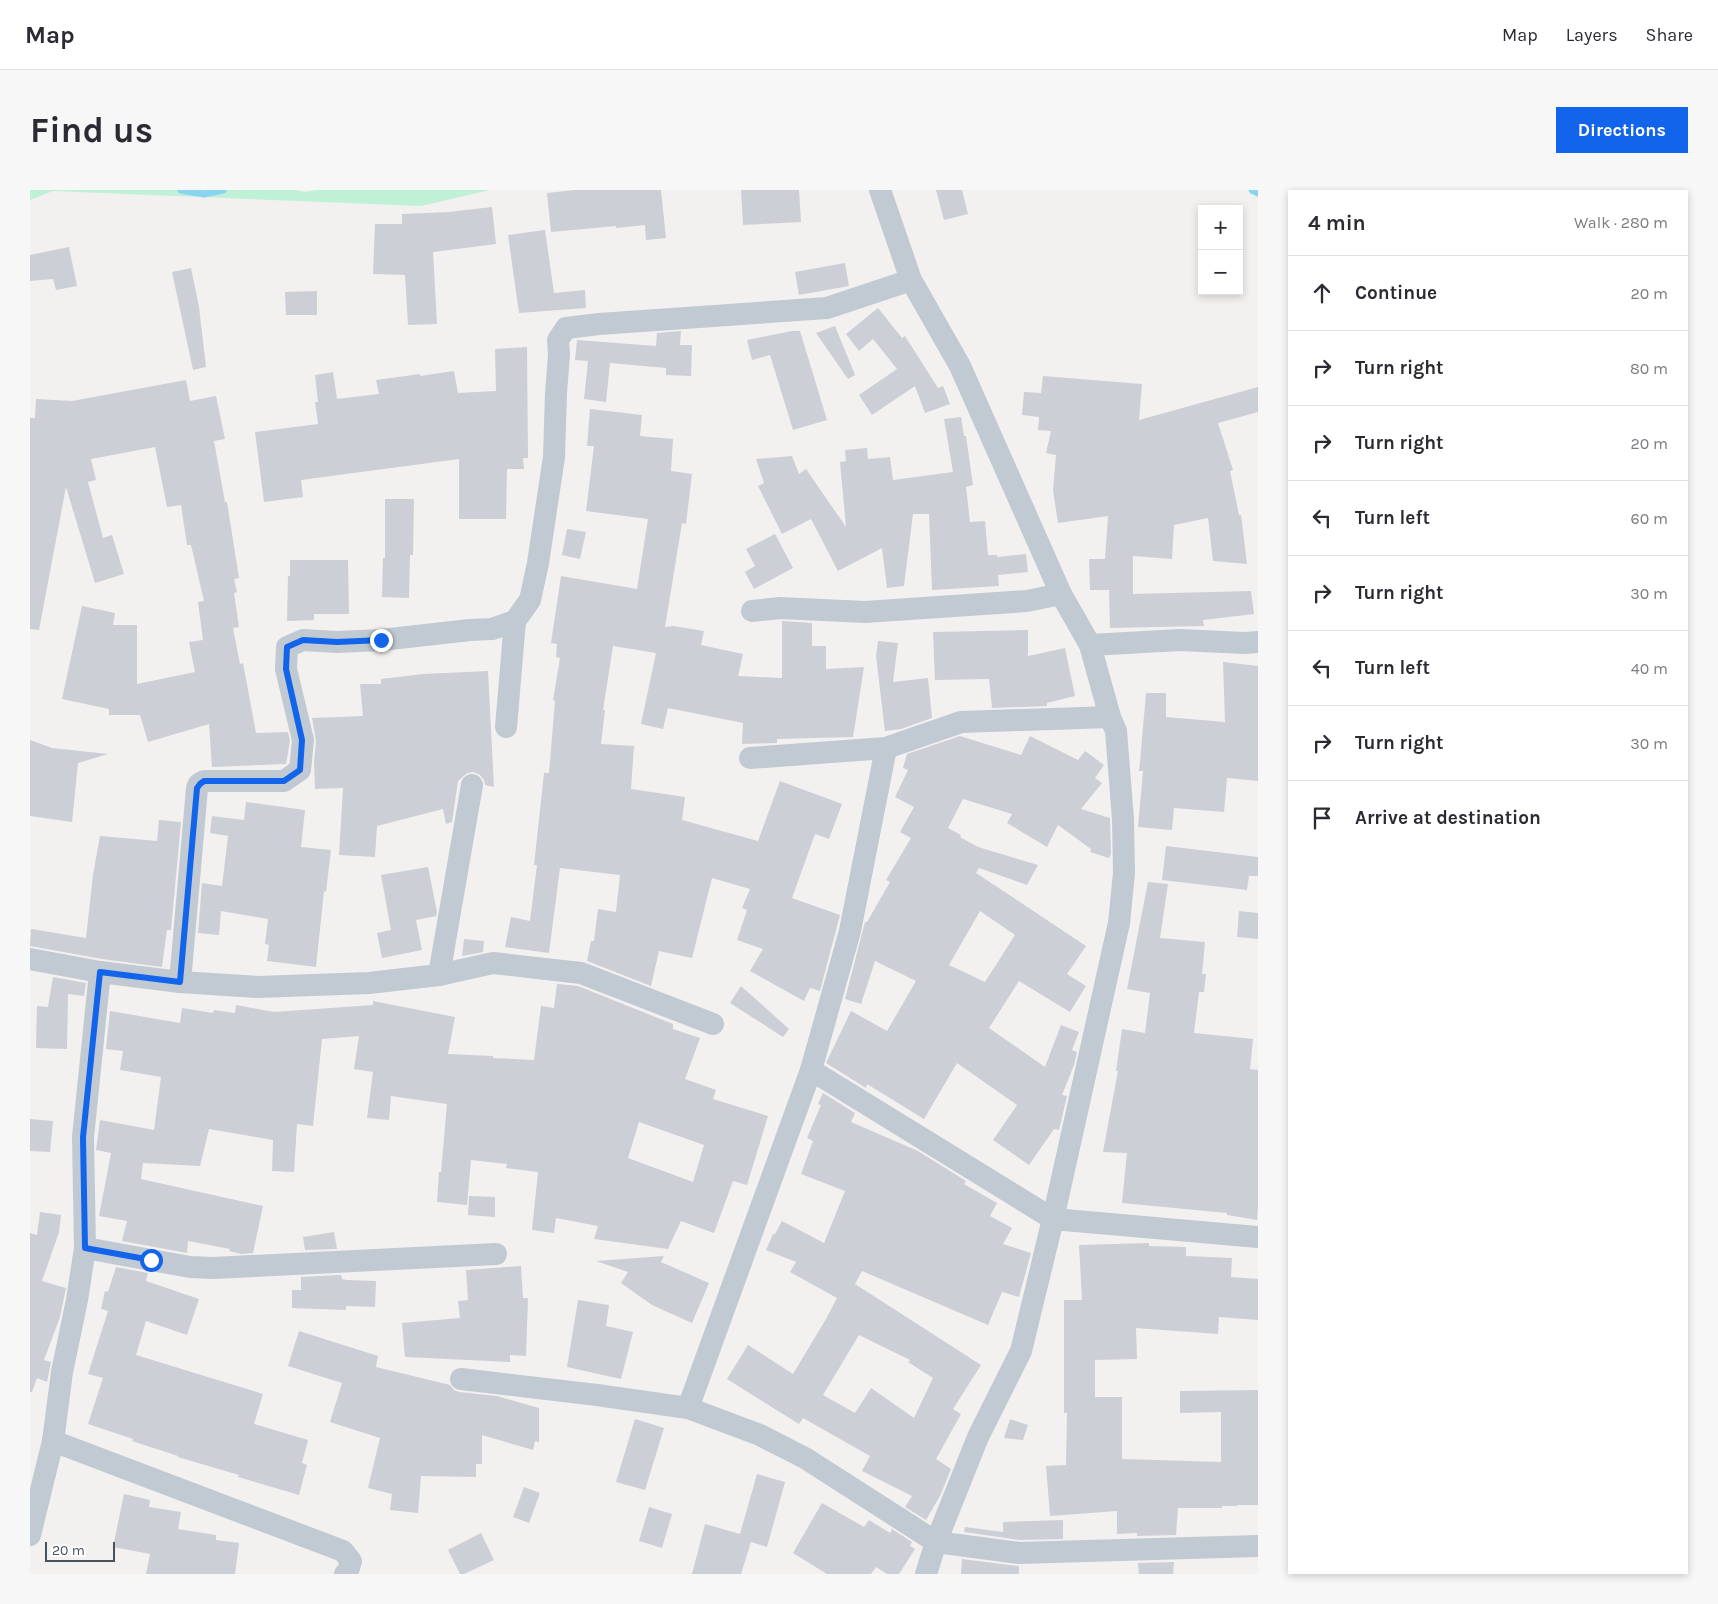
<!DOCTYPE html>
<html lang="en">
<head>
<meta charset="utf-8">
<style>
	:root { --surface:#fff; --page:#f7f7f7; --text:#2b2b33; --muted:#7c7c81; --line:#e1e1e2; --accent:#1265eb }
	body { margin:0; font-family:Karla,sans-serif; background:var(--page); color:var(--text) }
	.controls { position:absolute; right:15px; top:15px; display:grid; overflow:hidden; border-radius:0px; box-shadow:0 2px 8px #0003 }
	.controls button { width:45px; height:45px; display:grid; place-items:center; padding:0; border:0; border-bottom:1px solid var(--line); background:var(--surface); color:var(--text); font:25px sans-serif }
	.scale { position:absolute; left:15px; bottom:12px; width:70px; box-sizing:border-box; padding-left:5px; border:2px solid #47525f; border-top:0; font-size:14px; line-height:18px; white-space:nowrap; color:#47525f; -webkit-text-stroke:4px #fff; paint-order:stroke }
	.stop { position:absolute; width:15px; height:15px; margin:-11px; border:4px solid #1265eb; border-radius:50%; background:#fff }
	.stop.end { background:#1265eb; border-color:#fff; box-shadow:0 1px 5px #0008 }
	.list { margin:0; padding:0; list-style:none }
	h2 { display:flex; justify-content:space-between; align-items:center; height:65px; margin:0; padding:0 20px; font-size:21px }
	h2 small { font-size:16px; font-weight:400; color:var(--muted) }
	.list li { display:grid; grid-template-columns:32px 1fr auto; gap:15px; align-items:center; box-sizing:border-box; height:75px; padding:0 20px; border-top:1px solid var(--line) }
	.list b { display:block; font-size:19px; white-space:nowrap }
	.list em { font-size:16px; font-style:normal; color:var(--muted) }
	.icon { flex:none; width:28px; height:28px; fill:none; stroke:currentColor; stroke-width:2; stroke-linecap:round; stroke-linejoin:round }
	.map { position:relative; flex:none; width:1228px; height:1384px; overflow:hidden; border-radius:0px }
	header { display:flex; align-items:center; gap:30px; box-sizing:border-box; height:70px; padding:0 25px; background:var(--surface); border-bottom:1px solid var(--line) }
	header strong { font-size:24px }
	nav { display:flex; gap:28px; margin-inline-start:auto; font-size:18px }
	.intro { display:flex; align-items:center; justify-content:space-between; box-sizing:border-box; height:120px; padding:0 30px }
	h1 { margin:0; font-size:35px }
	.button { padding:12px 22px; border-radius:0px; background:var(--accent); color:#fff; font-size:18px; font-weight:700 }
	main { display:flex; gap:30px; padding:0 30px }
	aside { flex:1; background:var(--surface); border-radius:0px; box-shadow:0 2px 8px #0003 }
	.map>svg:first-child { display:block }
</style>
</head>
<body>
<header>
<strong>Map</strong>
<nav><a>Map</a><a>Layers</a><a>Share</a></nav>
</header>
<div class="intro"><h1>Find us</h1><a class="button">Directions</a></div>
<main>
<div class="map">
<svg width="1228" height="1384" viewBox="0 0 1228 1384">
	<rect width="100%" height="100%" fill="#f3f0f0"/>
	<!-- green -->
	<path fill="#bef1d5" d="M 0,0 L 266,0 L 275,2 L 286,0 L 460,0 L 391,16 L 23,1 L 0,10 Z"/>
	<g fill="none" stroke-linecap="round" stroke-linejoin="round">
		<!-- stream -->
		<g stroke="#89d5f0" stroke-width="7">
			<path d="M 151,0 L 174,4 L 193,0"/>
			<path d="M 1222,0 L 1228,3"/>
		</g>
	</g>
	<!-- building -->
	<g fill="#cccfd5" fill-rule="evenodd">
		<path d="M 545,0 L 631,0 L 636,48 L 616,50 L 615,35 L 586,38 L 586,36 L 521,42 L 517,3 Z"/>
		<path d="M 711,0 L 769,0 L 771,32 L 713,35 Z"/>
		<path d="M 906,0 L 932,0 L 938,24 L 914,30 Z"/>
		<path d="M 462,17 L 466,54 L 403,62 L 407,134 L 378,135 L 375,85 L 343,84 L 345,34 L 372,34 L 372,24 L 419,22 Z"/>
		<path d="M 515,40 L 524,103 L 555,100 L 556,118 L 489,123 L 478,45 Z"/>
		<path d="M 39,57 L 47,96 L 26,100 L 23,89 L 0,91 L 0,65 Z"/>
		<path d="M 815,73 L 819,96 L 769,105 L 765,82 Z"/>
		<path d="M 161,78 L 169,117 L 176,177 L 163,180 L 142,82 Z"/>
		<path d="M 287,101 L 287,125 L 256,125 L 255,102 Z"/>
		<path d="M 848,118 L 872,148 L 875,146 L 908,198 L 913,196 L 920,214 L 895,223 L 885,196 L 842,225 L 829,205 L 867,179 L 843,149 L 829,161 L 816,144 Z"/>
		<path d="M 805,136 L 825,185 L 818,189 L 786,143 Z"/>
		<path d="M 651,141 L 650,155 L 662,155 L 661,186 L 636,185 L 636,178 L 580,173 L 576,212 L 554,209 L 558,171 L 545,170 L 547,150 L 626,156 L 627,143 Z"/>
		<path d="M 762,141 L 770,141 L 797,230 L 763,240 L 740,165 L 722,170 L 717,150 Z"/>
		<path d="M 497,157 L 498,268 L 493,268 L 494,279 L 477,279 L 476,329 L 429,329 L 429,269 L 271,290 L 273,307 L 234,312 L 225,242 L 288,234 L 285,212 L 288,212 L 285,185 L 303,182 L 307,209 L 349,204 L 346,190 L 390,184 L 390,186 L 424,181 L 428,203 L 466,201 L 465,159 Z"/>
		<path d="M 1013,186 L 1112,194 L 1109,230 L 1228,197 L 1228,222 L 1188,233 L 1203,280 L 1200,281 L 1209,325 L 1211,325 L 1217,374 L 1183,371 L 1178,328 L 1144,335 L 1142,369 L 1103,366 L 1103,404 L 1221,401 L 1224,424 L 1173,430 L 1174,436 L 1080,438 L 1079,400 L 1060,400 L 1059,369 L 1075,369 L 1078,326 L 1028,333 L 1023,300 L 1026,265 L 1016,263 L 1021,241 L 1008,240 L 1009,227 L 992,225 L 994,202 L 1011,203 Z"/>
		<path d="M 156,190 L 160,211 L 186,206 L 195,249 L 184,251 L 195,312 L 197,312 L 209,388 L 204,389 L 207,402 L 204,403 L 209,437 L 203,438 L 210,474 L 213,473 L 226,543 L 258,542 L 260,551 L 256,574 L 182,577 L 179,534 L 118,552 L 110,525 L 79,525 L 79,519 L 32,509 L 52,416 L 85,423 L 83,435 L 107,435 L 107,494 L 165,482 L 159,452 L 173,450 L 168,412 L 174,411 L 161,355 L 157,355 L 151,315 L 137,317 L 125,257 L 61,269 L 66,290 L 58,292 L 73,348 L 82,345 L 94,384 L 65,393 L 36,297 L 9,440 L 0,439 L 0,228 L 5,228 L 6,209 L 42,211 Z"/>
		<path d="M 560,219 L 612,225 L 610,246 L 643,249 L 641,281 L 662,284 L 656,334 L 652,333 L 635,437 L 643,436 L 674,441 L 671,455 L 713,464 L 708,486 L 752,488 L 752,431 L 782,433 L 782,456 L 796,456 L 796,479 L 834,477 L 823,547 L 747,549 L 747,553 L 712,554 L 713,533 L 638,518 L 633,539 L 611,534 L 626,463 L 583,456 L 573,520 L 575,520 L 571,554 L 604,556 L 601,599 L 655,607 L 652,630 L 728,651 L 750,591 L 812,614 L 799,649 L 785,644 L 762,708 L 810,725 L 790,801 L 780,798 L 774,811 L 720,781 L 733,759 L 707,750 L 717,720 L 712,718 L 720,699 L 682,688 L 662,768 L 629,761 L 621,796 L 557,771 L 561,751 L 564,751 L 568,719 L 586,722 L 590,685 L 530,678 L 519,763 L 475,757 L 481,727 L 500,731 L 507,675 L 504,675 L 514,583 L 519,583 L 525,511 L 523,510 L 530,468 L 526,467 L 527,454 L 521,453 L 531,386 L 607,399 L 618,329 L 556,321 L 564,256 L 557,256 Z"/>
		<path d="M 931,227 L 934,246 L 936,246 L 943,295 L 936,297 L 940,332 L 955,331 L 958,365 L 967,365 L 967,367 L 996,364 L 998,382 L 968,385 L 969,396 L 902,400 L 899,324 L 883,324 L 874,396 L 857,398 L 852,358 L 808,381 L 781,329 L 752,344 L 728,296 L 734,293 L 726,269 L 762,266 L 769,284 L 776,279 L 816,337 L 810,272 L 816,271 L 815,260 L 837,258 L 838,269 L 860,267 L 863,290 L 923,282 L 914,229 Z"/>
		<path d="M 355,309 L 384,309 L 383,365 L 380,365 L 379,408 L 352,407 L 353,368 L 355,368 Z"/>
		<path d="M 537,339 L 556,342 L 550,369 L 532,365 Z"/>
		<path d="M 745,344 L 763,378 L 724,399 L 715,382 L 725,376 L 716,359 Z"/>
		<path d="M 260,370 L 318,370 L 319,424 L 284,424 L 284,430 L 257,431 L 258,386 L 260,386 Z"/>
		<path d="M 998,440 L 998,466 L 1035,458 L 1045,506 L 1017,513 L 1017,516 L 962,518 L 959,489 L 905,490 L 903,442 Z"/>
		<path d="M 848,451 L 868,453 L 863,492 L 898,488 L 902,528 L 871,539 L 855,541 L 846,466 Z"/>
		<path d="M 1193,472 L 1228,476 L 1228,591 L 1197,588 L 1194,622 L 1144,618 L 1142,640 L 1108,637 L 1113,581 L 1109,581 L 1110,572 L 1116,503 L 1136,503 L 1136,527 L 1195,532 Z"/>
		<path d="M 458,481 L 464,597 L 455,595 L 454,590 L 450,585 L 444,582 L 437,583 L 428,591 L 422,632 L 416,634 L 413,619 L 347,636 L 345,667 L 309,665 L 313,598 L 285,599 L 284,573 L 286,551 L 282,528 L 333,526 L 330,494 L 351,494 L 351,489 L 393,484 Z"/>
		<path d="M 930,546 L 991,565 L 1000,546 L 1048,570 L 1055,561 L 1074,575 L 1065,588 L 1072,593 L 1051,619 L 1080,628 L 1081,664 L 1079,668 L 1060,662 L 1061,659 L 1028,635 L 1017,657 L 977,633 L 982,624 L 933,609 L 918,638 L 931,645 L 930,647 L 948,657 L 1008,675 L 997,695 L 949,678 L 946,683 L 1056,756 L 1037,784 L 1056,796 L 1040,822 L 989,791 L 959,838 L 1015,877 L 1031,835 L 1049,842 L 1042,860 L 1047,862 L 1044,875 L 1032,905 L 1037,906 L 1029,940 L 1024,939 L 999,975 L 963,950 L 987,915 L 927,873 L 894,929 L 837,894 L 836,898 L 796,873 L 821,821 L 857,841 L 886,791 L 845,771 L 831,814 L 815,809 L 835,732 L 837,732 L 860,692 L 856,690 L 881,648 L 870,642 L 884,617 L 865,607 L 878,580 L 873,578 L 877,564 ZM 950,721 L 985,745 L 955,792 L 919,775 Z"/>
		<path d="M 0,550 L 22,558 L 78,564 L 48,573 L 42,632 L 0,626 Z"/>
		<path d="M 216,612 L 275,620 L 271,657 L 301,660 L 296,702 L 294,701 L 286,777 L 237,771 L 239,755 L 235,754 L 238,729 L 191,721 L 189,745 L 168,743 L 172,693 L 192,696 L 198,646 L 180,643 L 182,626 L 214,630 Z"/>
		<path d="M 129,630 L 151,632 L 141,740 L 137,740 L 132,777 L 72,769 L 0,756 L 1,739 L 56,748 L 63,685 L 70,646 L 127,651 Z"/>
		<path d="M 1136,656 L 1228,667 L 1228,686 L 1219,686 L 1217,700 L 1132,690 Z"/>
		<path d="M 398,677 L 407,722 L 406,726 L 386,730 L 392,760 L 352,768 L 347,743 L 361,740 L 351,685 Z"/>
		<path d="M 1118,692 L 1138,694 L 1130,748 L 1175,752 L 1172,784 L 1176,784 L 1174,802 L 1169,802 L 1164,843 L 1223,849 L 1220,879 L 1228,880 L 1228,1017 L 1227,1030 L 1197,1025 L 1197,1023 L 1092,1013 L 1097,963 L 1073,962 L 1088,881 L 1086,881 L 1092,839 L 1115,843 L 1120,803 L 1097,799 Z"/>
		<path d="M 1209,721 L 1228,723 L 1228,749 L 1207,747 Z"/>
		<path d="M 434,749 L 454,751 L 453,762 L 432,766 Z"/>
		<path d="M 23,787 L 56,793 L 54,806 L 38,804 L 37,859 L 6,858 L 7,816 L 18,817 Z"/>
		<path d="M 527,794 L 548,796 L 643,834 L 643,839 L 670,848 L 655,889 L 686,900 L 683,909 L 738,926 L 717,995 L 703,991 L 684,1043 L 651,1031 L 638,1059 L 564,1049 L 568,1036 L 526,1028 L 524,1043 L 502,1040 L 508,982 L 476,978 L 477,974 L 441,970 L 437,1015 L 407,1012 L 409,982 L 411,982 L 417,914 L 361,906 L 359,930 L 337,928 L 343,882 L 324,879 L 329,846 L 292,849 L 283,936 L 267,934 L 264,982 L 242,981 L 243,950 L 179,939 L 170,976 L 113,973 L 111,989 L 233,1016 L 223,1063 L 211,1064 L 199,1061 L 200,1059 L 158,1051 L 157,1063 L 92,1051 L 97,1031 L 69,1026 L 81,963 L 66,960 L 70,930 L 124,940 L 131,887 L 90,880 L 93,861 L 76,859 L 80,821 L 150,833 L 152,818 L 183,823 L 184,820 L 205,823 L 206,815 L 244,822 L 343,815 L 343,811 L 425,827 L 418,864 L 463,866 L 463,868 L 504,870 L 511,816 L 524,818 ZM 609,932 L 674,955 L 663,992 L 598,968 Z"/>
		<path d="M 711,796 L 759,839 L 753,847 L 700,813 Z"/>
		<path d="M 793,903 L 825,923 L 821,932 L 888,961 L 936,991 L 934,994 L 967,1013 L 960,1026 L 982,1038 L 973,1054 L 1001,1063 L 989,1107 L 972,1102 L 958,1135 L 832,1081 L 825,1094 L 951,1175 L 923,1219 L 931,1224 L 906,1269 L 921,1279 L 910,1306 L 896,1330 L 875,1317 L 882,1306 L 832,1281 L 840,1266 L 773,1228 L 769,1234 L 697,1189 L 718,1155 L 763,1184 L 796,1129 L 807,1108 L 760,1082 L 766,1072 L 736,1060 L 743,1044 L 745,1044 L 752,1031 L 794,1053 L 815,1001 L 771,984 L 783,951 L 777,948 L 791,915 L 788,914 ZM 829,1145 L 880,1170 L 878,1172 L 903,1188 L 884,1228 L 841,1198 L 825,1223 L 793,1205 Z"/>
		<path d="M 0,929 L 23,931 L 20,962 L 0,961 Z"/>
		<path d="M 439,1006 L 465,1007 L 465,1027 L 438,1025 Z"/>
		<path d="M 10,1022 L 31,1025 L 29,1042 L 12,1091 L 36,1098 L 30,1127 L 14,1170 L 21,1172 L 17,1192 L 7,1188 L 2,1202 L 0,1202 L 0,1043 L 7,1045 Z"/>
		<path d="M 304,1042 L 307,1059 L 275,1060 L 273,1047 Z"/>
		<path d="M 1119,1053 L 1119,1056 L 1156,1057 L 1156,1066 L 1202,1068 L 1201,1087 L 1228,1089 L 1228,1130 L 1189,1127 L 1188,1144 L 1106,1138 L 1107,1169 L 1065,1170 L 1065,1207 L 1092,1207 L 1092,1269 L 1191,1272 L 1191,1222 L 1150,1223 L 1150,1201 L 1228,1200 L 1228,1315 L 1208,1315 L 1207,1316 L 1192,1316 L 1192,1318 L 1148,1318 L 1146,1345 L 1107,1346 L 1107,1343 L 1087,1344 L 1087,1321 L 1020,1326 L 1016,1276 L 1036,1275 L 1037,1223 L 1034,1223 L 1034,1110 L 1052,1110 L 1049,1055 Z"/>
		<path d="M 634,1066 L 631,1072 L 679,1093 L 662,1133 L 622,1115 L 591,1093 L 598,1082 L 566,1071 Z"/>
		<path d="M 491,1076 L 493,1108 L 498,1108 L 496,1166 L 480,1165 L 480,1172 L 375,1167 L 372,1133 L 430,1128 L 428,1111 L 438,1110 L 436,1080 Z"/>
		<path d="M 86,1077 L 118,1083 L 116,1091 L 169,1109 L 157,1145 L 116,1131 L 106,1165 L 233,1204 L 224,1234 L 278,1250 L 272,1273 L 277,1275 L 269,1305 L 208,1287 L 209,1285 L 148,1267 L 148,1266 L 102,1251 L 103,1249 L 58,1234 L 73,1188 L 58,1184 L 78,1121 L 71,1119 L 75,1101 L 78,1102 Z"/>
		<path d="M 311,1085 L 312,1089 L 317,1090 L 346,1091 L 345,1117 L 316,1116 L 316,1120 L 262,1118 L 262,1100 L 271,1100 L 271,1087 Z"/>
		<path d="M 548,1110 L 579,1115 L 576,1136 L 603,1142 L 591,1189 L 537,1177 Z"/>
		<path d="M 269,1141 L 348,1166 L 346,1177 L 420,1195 L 424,1200 L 429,1202 L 467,1206 L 509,1218 L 509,1252 L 505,1251 L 503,1260 L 452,1245 L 452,1274 L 446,1274 L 446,1287 L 391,1286 L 388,1323 L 360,1320 L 362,1304 L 338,1298 L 350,1248 L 300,1232 L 312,1193 L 258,1176 Z"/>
		<path d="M 605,1229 L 634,1238 L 615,1300 L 586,1292 Z"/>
		<path d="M 980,1229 L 998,1235 L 993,1250 L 974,1248 Z"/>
		<path d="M 727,1284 L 755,1292 L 737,1357 L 721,1352 L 711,1384 L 662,1384 L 675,1334 L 710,1344 Z"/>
		<path d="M 494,1297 L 510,1303 L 499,1333 L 483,1327 Z"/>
		<path d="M 94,1304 L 120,1310 L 119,1317 L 151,1322 L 148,1339 L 186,1345 L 186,1350 L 209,1353 L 205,1384 L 116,1384 L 120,1364 L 83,1357 Z"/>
		<path d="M 792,1313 L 834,1337 L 839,1330 L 860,1343 L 862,1339 L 882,1352 L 880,1356 L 885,1359 L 869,1384 L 857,1384 L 846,1377 L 841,1384 L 797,1384 L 763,1363 Z"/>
		<path d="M 619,1317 L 642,1324 L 632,1358 L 609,1351 Z"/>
		<path d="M 1033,1330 L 1033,1349 L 990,1350 L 934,1342 L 935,1337 L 973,1342 L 973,1332 Z"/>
		<path d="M 451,1343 L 464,1370 L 434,1384 L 430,1384 L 418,1360 Z"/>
		<path d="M 932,1369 L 989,1376 L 989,1384 L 931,1384 Z"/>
		<path d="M 1144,1372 L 1143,1384 L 1109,1384 L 1108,1373 Z"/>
	</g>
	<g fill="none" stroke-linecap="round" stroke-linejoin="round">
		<!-- street -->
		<g stroke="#c1cad2" stroke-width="22">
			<path d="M 850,0 L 881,90 L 930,176 L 1031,404 L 1060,455 L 1080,527 L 1086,541 L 1093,629 L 1094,683 L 1089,733 L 1023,1029 L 991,1161 L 948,1247 L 906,1352 L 896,1384"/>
			<path d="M 722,421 L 750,418 L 835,422 L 997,411 L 1031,404"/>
			<path d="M 1060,455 L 1150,450 L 1214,453 L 1228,452"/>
			<path d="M 476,537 L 485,431"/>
			<path d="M 720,568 L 856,558 L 931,532 L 1080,527"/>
			<path d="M 0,769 L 70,782 L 150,792 L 228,797 L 339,793 L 409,785 L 463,773 L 551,783 L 683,834"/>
			<path d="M 409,785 L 442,595"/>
			<path d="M 150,792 L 167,598 L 169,594 L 174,591 L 254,591 L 270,580 L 273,550 L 256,479 L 257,457 L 273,450 L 307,452 L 351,450 L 440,440 L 462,439 L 485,431 L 500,410 L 508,373 L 524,267 L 526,203 L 529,165 L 528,150 L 536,138 L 569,134 L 797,118 L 881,90"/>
			<path d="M 781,880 L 1023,1029 L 1228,1047"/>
			<path d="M 55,1058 L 160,1077 L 183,1078 L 466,1064"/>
			<path d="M 431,1189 L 567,1205 L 658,1218 L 730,1245 L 775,1268 L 906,1352 L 989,1363 L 1228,1356"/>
			<path d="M 658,1218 L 781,880 L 820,741 L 856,558"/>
			<path d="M 23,1251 L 313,1361 L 321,1371 L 318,1381 L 315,1384"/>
			<path d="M 0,1345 L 23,1251 L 32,1182 L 47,1110 L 55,1058 L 53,947 L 70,782"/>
		</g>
	</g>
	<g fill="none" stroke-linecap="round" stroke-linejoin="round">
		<!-- route -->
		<path stroke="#1265eb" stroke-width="6" d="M 121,1070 L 55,1058 L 53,947 L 70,782 L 150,792 L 167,598 L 170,594 L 174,591 L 254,591 L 270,580 L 272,550 L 256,479 L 257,457 L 273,450 L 307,452 L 351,450"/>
	</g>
</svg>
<div class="controls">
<button>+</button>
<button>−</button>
</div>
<div class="scale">20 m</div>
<div class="stop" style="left:121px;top:1070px"></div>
<div class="stop end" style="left:351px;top:450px"></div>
</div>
<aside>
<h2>4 min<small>Walk · 280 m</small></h2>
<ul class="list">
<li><svg class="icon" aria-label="ahead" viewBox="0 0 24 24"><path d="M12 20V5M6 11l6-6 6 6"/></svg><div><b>Continue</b></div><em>20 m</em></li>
<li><svg class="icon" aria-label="right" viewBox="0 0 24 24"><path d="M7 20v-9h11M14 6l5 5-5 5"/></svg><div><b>Turn right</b></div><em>80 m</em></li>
<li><svg class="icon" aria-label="right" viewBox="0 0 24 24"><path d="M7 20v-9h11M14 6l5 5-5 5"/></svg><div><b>Turn right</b></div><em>20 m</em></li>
<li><svg class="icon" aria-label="left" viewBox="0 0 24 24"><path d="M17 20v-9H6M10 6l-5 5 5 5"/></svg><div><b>Turn left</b></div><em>60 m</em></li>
<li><svg class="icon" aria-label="right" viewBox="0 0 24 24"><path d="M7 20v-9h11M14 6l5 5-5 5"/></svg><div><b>Turn right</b></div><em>30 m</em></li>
<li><svg class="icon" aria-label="left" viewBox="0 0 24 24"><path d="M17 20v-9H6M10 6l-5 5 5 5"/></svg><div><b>Turn left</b></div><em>40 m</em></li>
<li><svg class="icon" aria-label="right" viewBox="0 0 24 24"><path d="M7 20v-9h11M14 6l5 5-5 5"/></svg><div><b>Turn right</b></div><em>30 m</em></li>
<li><svg class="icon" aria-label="arrive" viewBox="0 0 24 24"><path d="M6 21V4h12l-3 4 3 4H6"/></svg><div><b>Arrive at destination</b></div></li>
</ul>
</aside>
</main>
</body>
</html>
